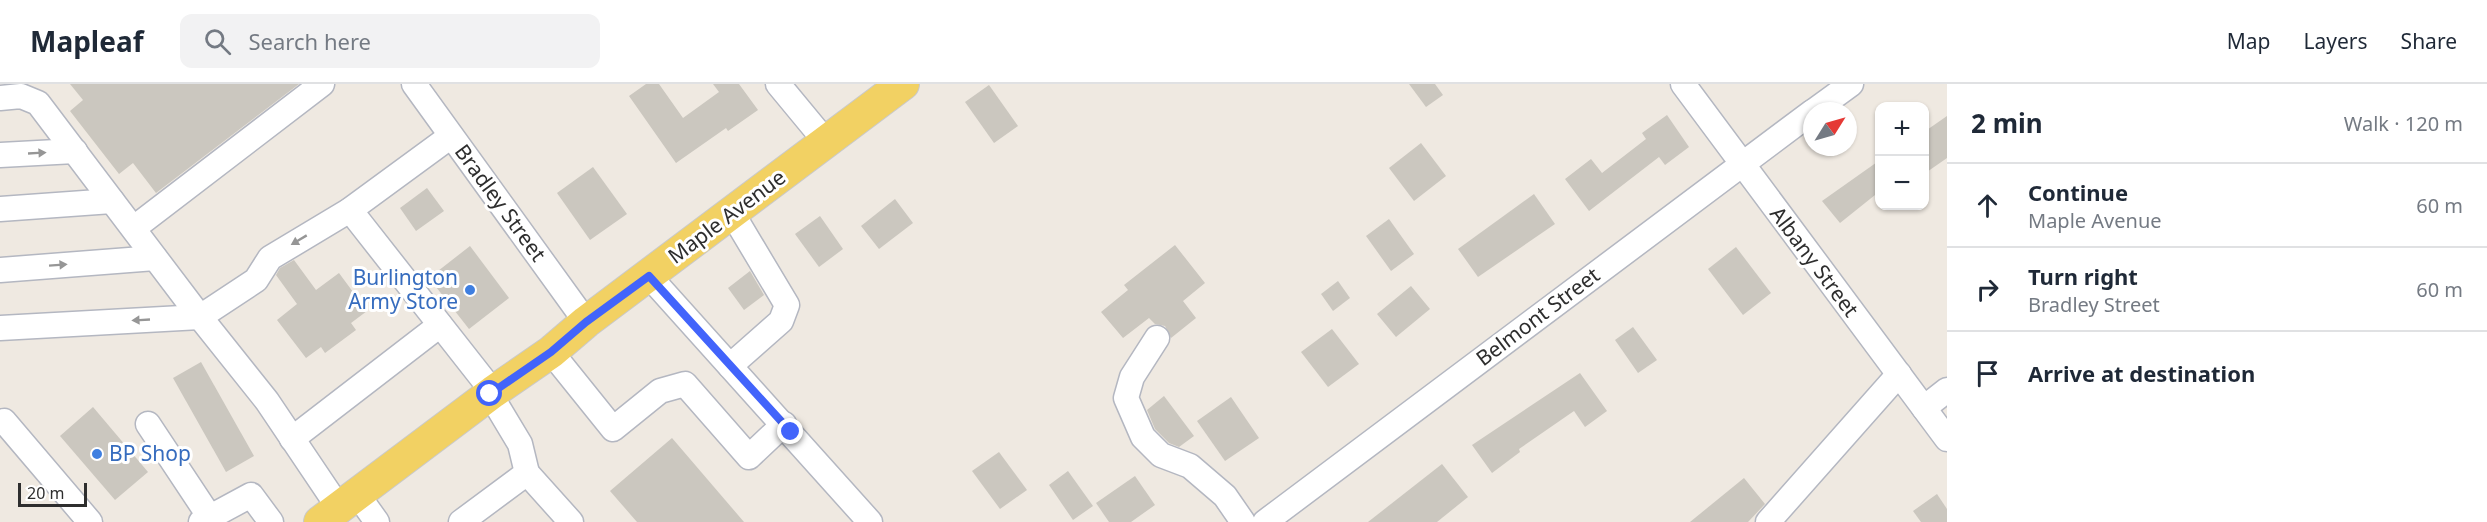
<!DOCTYPE html>
<html lang="en">
<head>
<meta charset="utf-8">
<style>
	:root { --surface:#fff; --page:#f2f2f3; --text:#1f2937; --muted:#747a83; --line:#e0e1e3 }
	body { margin:0; font-family:"Noto Sans",sans-serif; background:var(--page); color:var(--text) }
	.controls { position:absolute; right:18px; top:18px; display:grid; overflow:hidden; border-radius:12px; box-shadow:0 2px 4px #0004 }
	.controls button { width:54px; height:54px; display:grid; place-items:center; padding:0; border:0; border-bottom:2px solid var(--line); background:var(--surface); color:var(--text); font:30px sans-serif }
	.compass { position:absolute; left:1803px; top:18px; width:54px; height:54px; border-radius:50%; background:var(--surface); box-shadow:0 2px 4px #0004; rotate:53deg }
	.scale { position:absolute; left:18px; bottom:15px; width:69px; box-sizing:border-box; padding-left:6px; border:3px solid #2e2e2e; border-top:0; font-size:16px; line-height:21px; white-space:nowrap; color:#2e2e2e; -webkit-text-stroke:4px #fff; paint-order:stroke }
	.stop { position:absolute; width:18px; height:18px; margin:-14px; border:4px solid #4264fb; border-radius:50%; background:#fff }
	.stop.end { background:#4264fb; border-color:#fff; box-shadow:0 2px 6px #0008 }
	.list { margin:0; padding:0; list-style:none }
	h2 { display:flex; justify-content:space-between; align-items:center; height:78px; margin:0; padding:0 24px; font-size:26px }
	h2 small { font-size:20px; font-weight:400; color:var(--muted) }
	.list li { display:grid; grid-template-columns:39px 1fr auto; gap:18px; align-items:center; box-sizing:border-box; height:84px; padding:0 24px; border-top:2px solid var(--line) }
	.list b { display:block; font-size:22px; white-space:nowrap }
	.list p { margin:0; font-size:20px; white-space:nowrap; color:var(--muted) }
	.list em { font-size:20px; font-style:normal; color:var(--muted) }
	.icon { flex:none; width:33px; height:33px; fill:none; stroke:currentColor; stroke-width:2; stroke-linecap:round; stroke-linejoin:round }
	.map { position:relative; flex:none; width:1947px; height:438px; overflow:hidden }
	header { display:flex; align-items:center; gap:36px; box-sizing:border-box; height:84px; padding:0 30px; background:var(--surface); border-bottom:2px solid var(--line) }
	header strong { font-size:28px }
	nav { display:flex; gap:33px; margin-inline-start:auto; font-size:21px }
	.search { width:420px; height:54px; background:var(--page); display:flex; align-items:center; gap:15px; box-sizing:border-box; padding:0 21px; border-radius:12px; color:var(--muted); font-size:22px }
	main { display:flex }
	aside { flex:1; background:var(--surface) }
	.map>svg:first-child { display:block }
</style>
</head>
<body>
<header>
<strong>Mapleaf</strong>
<div class="search"><svg class="icon" aria-label="search" viewBox="0 0 24 24"><circle cx="10" cy="10" r="6"/><path d="M15 15l6 6"/></svg>Search here</div>
<nav><a>Map</a><a>Layers</a><a>Share</a></nav>
</header>
<main>
<div class="map">
<svg width="1947" height="438" viewBox="0 0 1947 438">
	<rect width="100%" height="100%" fill="#efe9e1"/>
	<!-- building -->
	<g fill="#cbc7bf">
		<path d="M 70,0 L 299,0 L 156,109 L 133,79 L 119,90 L 70,27 L 83,16 Z"/>
		<path d="M 646,0 L 659,0 L 683,34 L 719,8 L 713,0 L 739,0 L 758,26 L 728,47 L 726,44 L 676,79 L 629,12 Z"/>
		<path d="M 1409,0 L 1435,0 L 1443,11 L 1426,23 Z"/>
		<path d="M 989,1 L 1018,42 L 994,59 L 965,18 Z"/>
		<path d="M 1667,31 L 1689,63 L 1665,81 L 1659,73 L 1589,127 L 1565,95 L 1591,75 L 1602,89 L 1646,55 L 1642,49 Z"/>
		<path d="M 1947,32 L 1947,74 L 1924,90 L 1924,48 Z"/>
		<path d="M 1421,59 L 1446,92 L 1414,117 L 1389,84 Z"/>
		<path d="M 1880,76 L 1880,107 L 1840,139 L 1822,117 Z"/>
		<path d="M 593,83 L 627,130 L 590,156 L 557,109 Z"/>
		<path d="M 427,104 L 444,127 L 416,147 L 400,124 Z"/>
		<path d="M 1534,110 L 1555,140 L 1478,193 L 1458,165 Z"/>
		<path d="M 895,115 L 913,139 L 879,165 L 861,142 Z"/>
		<path d="M 820,132 L 843,165 L 819,183 L 795,150 Z"/>
		<path d="M 1389,135 L 1414,170 L 1391,187 L 1366,152 Z"/>
		<path d="M 1175,161 L 1205,199 L 1183,217 L 1196,234 L 1171,254 L 1165,242 L 1155,240 L 1149,234 L 1123,254 L 1101,228 L 1128,206 L 1124,201 Z"/>
		<path d="M 470,162 L 509,214 L 469,245 L 429,194 Z"/>
		<path d="M 1736,163 L 1771,209 L 1743,231 L 1708,185 Z"/>
		<path d="M 294,176 L 316,206 L 339,189 L 367,227 L 351,239 L 356,246 L 325,269 L 321,263 L 306,274 L 277,236 L 297,220 L 276,191 L 280,184 Z"/>
		<path d="M 750,187 L 764,211 L 744,226 L 728,204 Z"/>
		<path d="M 1338,197 L 1350,214 L 1333,227 L 1321,210 Z"/>
		<path d="M 1411,202 L 1430,225 L 1396,253 L 1377,230 Z"/>
		<path d="M 1633,243 L 1657,276 L 1638,289 L 1615,256 Z"/>
		<path d="M 1332,245 L 1359,280 L 1328,303 L 1301,268 Z"/>
		<path d="M 201,278 L 254,372 L 226,388 L 173,294 Z"/>
		<path d="M 1580,289 L 1607,327 L 1585,343 L 1574,327 L 1519,365 L 1520,368 L 1492,389 L 1472,361 Z"/>
		<path d="M 1164,312 L 1194,352 L 1179,363 L 1169,359 L 1155,345 L 1147,326 Z"/>
		<path d="M 1231,313 L 1259,354 L 1225,377 L 1197,337 Z"/>
		<path d="M 93,323 L 148,388 L 115,416 L 60,352 Z"/>
		<path d="M 672,354 L 744,438 L 637,438 L 610,407 Z"/>
		<path d="M 999,368 L 1027,406 L 1000,425 L 972,387 Z"/>
		<path d="M 1442,380 L 1468,413 L 1437,438 L 1368,438 Z"/>
		<path d="M 1068,387 L 1093,422 L 1073,436 L 1049,401 Z"/>
		<path d="M 1135,392 L 1155,421 L 1131,438 L 1109,438 L 1096,419 Z"/>
		<path d="M 1744,394 L 1765,420 L 1748,438 L 1690,438 Z"/>
		<path d="M 1937,410 L 1947,425 L 1947,438 L 1921,438 L 1913,427 Z"/>
	</g>
	<g fill="none" stroke-linecap="round" stroke-linejoin="round">
		<defs>
			<g id="minor">
				<path d="M 414,0 L 586,238"/>
				<path d="M 778,0 L 826,58"/>
				<path d="M 1683,0 L 1947,355"/>
				<path d="M 0,14 L 21,12 L 38,19 L 200,233 L 267,317 L 339,424"/>
				<path d="M 1814,27 L 1851,0"/>
				<path d="M 0,71 L 75,67"/>
				<path d="M 0,125 L 112,117"/>
				<path d="M 350,126 L 493,308"/>
				<path d="M 134,144 L 322,0"/>
				<path d="M 0,186 L 155,174"/>
				<path d="M 649,192 L 870,438"/>
				<path d="M 0,244 L 200,233 L 256,196 L 270,174 L 350,126 L 451,52"/>
				<path d="M 1157,254 L 1132,293 L 1126,314 L 1143,353 L 1161,371 L 1190,382 L 1225,412 L 1243,438"/>
				<path d="M 551,268 L 613,345 L 660,307 L 685,300 L 749,373 L 784,340"/>
				<path d="M 730,282 L 781,237 L 787,221 L 732,129"/>
				<path d="M 1924,324 L 1947,306"/>
				<path d="M 0,338 L 4,337 L 90,438"/>
				<path d="M 148,340 L 213,438"/>
				<path d="M 292,355 L 440,241"/>
				<path d="M 527,389 L 571,438"/>
				<path d="M 357,410 L 377,438"/>
				<path d="M 201,438 L 251,411 L 271,438"/>
				<path d="M 461,438 L 527,389 L 520,360 L 490,310"/>
				<path d="M 1265,438 L 1812,28"/>
				<path d="M 1768,438 L 1899,290"/>
			</g>
			<path id="major" d="M 320,438 L 493,308 L 551,268 L 586,238 L 903,0"/>
		</defs>
		<!-- minor casing -->
		<use href="#minor" stroke="#b4b7c1" stroke-width="27"/>
		<!-- major casing -->
		<use href="#major" stroke="#c9c9c9" stroke-width="34"/>
		<!-- minor -->
		<use href="#minor" stroke="#fff" stroke-width="24"/>
		<!-- major -->
		<use href="#major" stroke="#f2d163" stroke-width="32"/>
	</g>
	<!-- one-way arrows -->
	<defs><path id="oneway-solid" d="M-6-.8H1V-3.2L6.5 0L1 3.2V.8H-6Z" transform="scale(1.5)"/></defs>
	<g fill="#969696">
		<use href="#oneway-solid" transform="translate(37 69) rotate(-3)"/>
		<use href="#oneway-solid" transform="translate(299 156) rotate(149)"/>
		<use href="#oneway-solid" transform="translate(58 181) rotate(-4)"/>
		<use href="#oneway-solid" transform="translate(141 236) rotate(177)"/>
	</g>
	<g fill="none" stroke-linecap="round" stroke-linejoin="round">
		<!-- route -->
		<path stroke="#4264fb" stroke-width="8" d="M 490,310 L 551,268 L 586,238 L 649,192 L 791,348"/>
	</g>
	<!-- markers -->
	<g fill="#3f7fe0" stroke="#fff" stroke-width="2">
		<circle cx="470" cy="206" r="6"/>
		<circle cx="97" cy="370" r="6"/>
	</g>
	<g text-anchor="middle" stroke-width="6" stroke-linejoin="round" paint-order="stroke">
		<!-- street labels -->
		<g font-size="21" fill="#2e2e2e" stroke="#fff">
			<text transform="translate(500 119) rotate(54)" y="7">Bradley Street</text>
			<text transform="translate(727 133) rotate(-37)" y="7">Maple Avenue</text>
			<text transform="translate(1814 178) rotate(53)" y="7">Albany Street</text>
			<text transform="translate(1538 233) rotate(-37)" y="7">Belmont Street</text>
		</g>
		<!-- shop labels -->
		<g font-size="21" fill="#366cbe" stroke="#fff" text-anchor="end">
			<text x="458" y="201">Burlington<tspan x="458" dy="24">Army Store</tspan></text>
			<text x="109" y="377" text-anchor="start">BP Shop</text>
		</g>
	</g>
</svg>
<div class="controls">
<button>+</button>
<button>−</button>
</div>
<svg class="compass" viewBox="-18 -18 36 36"><path d="M0-13l5 13h-10z" fill="#e53935"/><path d="M0 13l5-13h-10z" fill="#747a83"/></svg>
<div class="scale">20 m</div>
<div class="stop" style="left:490px;top:310px"></div>
<div class="stop end" style="left:791px;top:348px"></div>
</div>
<aside>
<h2>2 min<small>Walk · 120 m</small></h2>
<ul class="list">
<li><svg class="icon" aria-label="ahead" viewBox="0 0 24 24"><path d="M12 20V5M6 11l6-6 6 6"/></svg><div><b>Continue</b><p>Maple Avenue</p></div><em>60 m</em></li>
<li><svg class="icon" aria-label="right" viewBox="0 0 24 24"><path d="M7 20v-9h11M14 6l5 5-5 5"/></svg><div><b>Turn right</b><p>Bradley Street</p></div><em>60 m</em></li>
<li><svg class="icon" aria-label="arrive" viewBox="0 0 24 24"><path d="M6 21V4h12l-3 4 3 4H6"/></svg><div><b>Arrive at destination</b></div></li>
</ul>
</aside>
</main>
</body>
</html>
